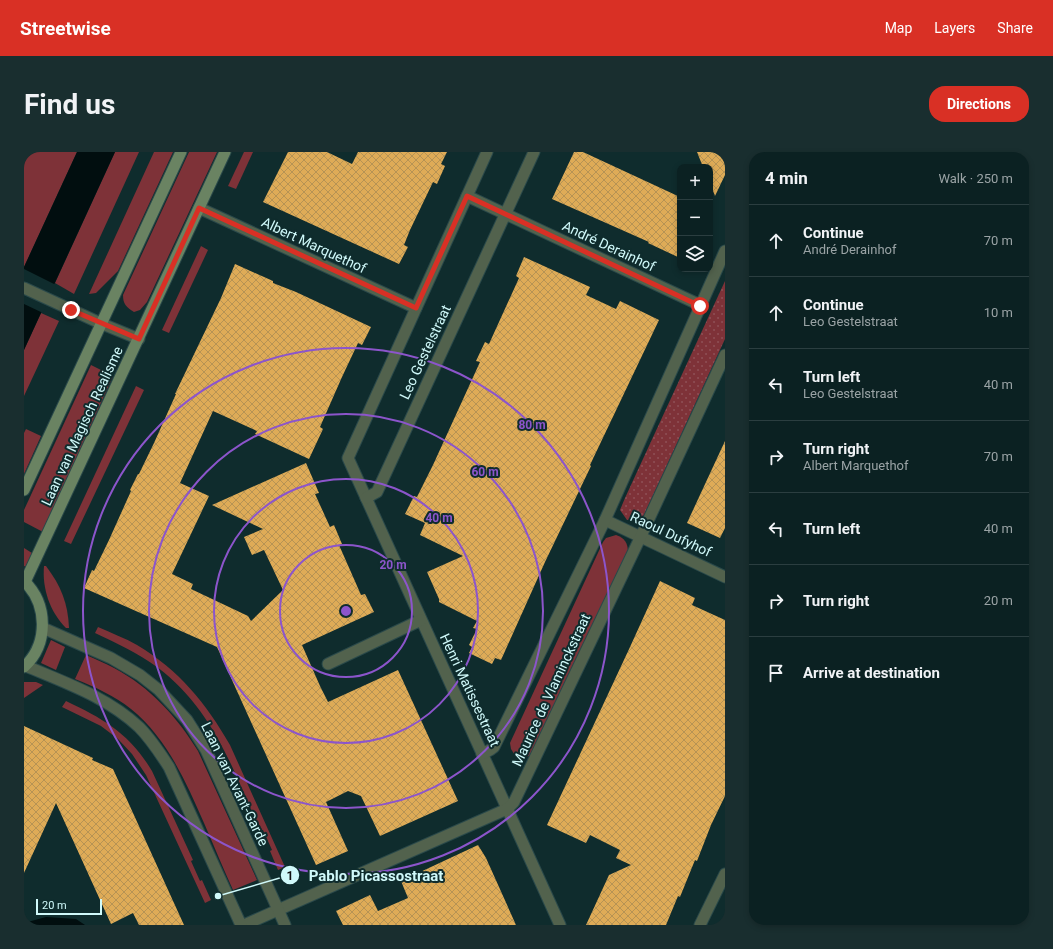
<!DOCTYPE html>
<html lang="en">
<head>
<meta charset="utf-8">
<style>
	:root { --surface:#0b2122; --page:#192e2f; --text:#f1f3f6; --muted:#9aa3a5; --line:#2b3e40; --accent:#d93025 }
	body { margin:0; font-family:Roboto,sans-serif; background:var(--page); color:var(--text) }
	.controls { position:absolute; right:12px; top:12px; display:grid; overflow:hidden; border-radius:8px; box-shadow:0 2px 6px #0003 }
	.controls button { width:36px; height:36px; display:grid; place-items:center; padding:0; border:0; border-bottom:1px solid var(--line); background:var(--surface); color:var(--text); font:20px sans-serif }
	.scale { position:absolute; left:12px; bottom:10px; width:66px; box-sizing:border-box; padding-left:4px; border:2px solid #d0f9fa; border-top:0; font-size:11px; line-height:14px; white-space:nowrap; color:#d0f9fa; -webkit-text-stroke:3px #0f2c2d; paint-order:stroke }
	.stop { position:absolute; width:12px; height:12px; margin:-9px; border:3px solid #d93025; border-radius:50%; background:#fff }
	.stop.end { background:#d93025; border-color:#fff; box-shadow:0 1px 4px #0008 }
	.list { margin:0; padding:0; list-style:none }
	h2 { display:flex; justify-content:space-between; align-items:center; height:52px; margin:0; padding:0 16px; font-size:17px }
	h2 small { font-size:13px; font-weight:400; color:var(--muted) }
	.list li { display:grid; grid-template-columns:26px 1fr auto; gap:12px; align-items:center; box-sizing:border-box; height:72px; padding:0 16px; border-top:1px solid var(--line) }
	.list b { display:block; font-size:15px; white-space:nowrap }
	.list p { margin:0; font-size:13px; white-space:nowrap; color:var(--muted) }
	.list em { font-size:13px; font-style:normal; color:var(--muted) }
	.icon { flex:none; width:22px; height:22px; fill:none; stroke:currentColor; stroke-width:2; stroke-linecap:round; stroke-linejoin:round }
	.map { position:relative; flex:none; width:701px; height:773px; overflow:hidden; border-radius:16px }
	header { display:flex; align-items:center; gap:24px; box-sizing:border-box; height:56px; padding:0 20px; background:var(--accent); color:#fff }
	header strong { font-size:19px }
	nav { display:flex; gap:22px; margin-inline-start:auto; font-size:14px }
	.intro { display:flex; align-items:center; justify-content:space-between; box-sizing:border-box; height:96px; padding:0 24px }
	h1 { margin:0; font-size:28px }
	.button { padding:10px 18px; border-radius:16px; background:var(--accent); color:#fff; font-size:14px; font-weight:700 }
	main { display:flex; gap:24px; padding:0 24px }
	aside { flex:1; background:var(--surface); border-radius:16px; box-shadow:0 2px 6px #0003 }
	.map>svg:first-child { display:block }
</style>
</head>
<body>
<header>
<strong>Streetwise</strong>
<nav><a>Map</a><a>Layers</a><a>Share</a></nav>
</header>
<div class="intro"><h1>Find us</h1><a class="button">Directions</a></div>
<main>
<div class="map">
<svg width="701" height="773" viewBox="0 0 701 773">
	<defs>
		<pattern id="garden-dots" width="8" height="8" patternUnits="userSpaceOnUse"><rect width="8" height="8" fill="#7e3238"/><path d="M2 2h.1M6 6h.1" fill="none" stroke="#8f5056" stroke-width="1.8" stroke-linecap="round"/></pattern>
		<pattern id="building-cross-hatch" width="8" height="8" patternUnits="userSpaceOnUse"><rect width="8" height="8" fill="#deab57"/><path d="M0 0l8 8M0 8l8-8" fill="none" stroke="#b69354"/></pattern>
	</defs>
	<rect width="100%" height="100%" fill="#0f2c2d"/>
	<!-- green -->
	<g fill="#7e3238">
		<path d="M 0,0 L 53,0 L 0,115 Z"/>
		<path d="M 91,0 L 115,0 L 50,142 L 31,131 Z"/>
		<path d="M 130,0 L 149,0 L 94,119 L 72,141 L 65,142 Z"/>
		<path d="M 165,0 L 193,0 L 123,150 L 116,158 L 110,160 C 102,155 99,152 99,143 Z"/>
		<path d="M 220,0 L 229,0 L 212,37 L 204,34 Z"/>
		<path d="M 177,94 L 184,98 L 145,181 L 138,178 Z"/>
		<path d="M 17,161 L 35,169 L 0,244 L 0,198 Z"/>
		<path d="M 67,213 L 89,224 L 19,380 L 0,370 L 0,358 Z"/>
		<path d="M 112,234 L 120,238 L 47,392 L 40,389 Z"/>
		<path d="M 2,277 L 17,284 L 0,322 L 0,281 Z"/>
		<path d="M 592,383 C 601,386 604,391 604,401 L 506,604 L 492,605 L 487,597 L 486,591 L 579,390 L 582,386 Z"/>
		<path d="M 0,396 L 8,401 L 2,415 L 0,414 Z"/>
		<path d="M 20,414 L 22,414 C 37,434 44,451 45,476 L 42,476 C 26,460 18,437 20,414 Z"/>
		<path d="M 74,475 C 87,481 101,486 113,493 C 155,518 182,551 206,593 L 261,715 L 254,718 L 246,699 L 248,698 L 239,678 L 236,678 C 209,617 189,557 133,515 C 114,501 92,491 71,481 Z"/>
		<path d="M 27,488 L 41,495 L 32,518 L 17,511 Z"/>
		<path d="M 62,503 C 71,507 81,511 90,516 C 126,535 153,565 174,599 L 233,728 L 209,738 C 199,716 190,694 180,671 C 162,630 143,586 107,557 C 91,544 71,535 51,527 Z"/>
		<path d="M 0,530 L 12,530 L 19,533 L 0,546 Z"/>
		<path d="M 42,549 C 80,567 106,582 128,619 L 169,708 L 167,709 L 176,729 L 178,728 L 187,748 L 181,751 L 122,623 L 108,602 L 94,587 L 77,574 L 38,555 Z"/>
	</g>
	<!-- garden -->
	<path fill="url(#garden-dots)" d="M 701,129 L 701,187 L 620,363 L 611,368 L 603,368 L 596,358 L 601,346 Z"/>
	<!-- water -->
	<g fill="#010e0f">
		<path d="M 53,0 L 91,0 L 0,198 L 0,115 Z"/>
		<path d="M 22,765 L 52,767 L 61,773 L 0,773 L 0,771 Z"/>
	</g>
	<!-- pier -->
	<path fill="#0f2c2d" d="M 0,117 L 32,133 L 19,161 L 0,152 Z"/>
	<!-- building -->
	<g fill="url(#building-cross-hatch)">
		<path d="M 264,0 L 303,0 L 328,12 L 334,0 L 423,0 L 417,12 L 421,14 L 413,32 L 409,30 L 386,78 L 380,93 L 384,95 L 375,112 L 239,50 Z"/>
		<path d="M 550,0 L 559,0 L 656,45 L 656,106 L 624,91 L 625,90 L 528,47 Z"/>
		<path d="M 673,0 L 701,0 L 701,23 L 691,44 L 686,31 L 686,15 L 679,15 Z"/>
		<path d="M 500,105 L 566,135 L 562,143 L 592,157 L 596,149 L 635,168 L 566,313 L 567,314 L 521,410 L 477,508 L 471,506 L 468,512 L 445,501 L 448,495 L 445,493 L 453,477 L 449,476 L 453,469 L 415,450 L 415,447 L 403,420 L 439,404 L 396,383 L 401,371 L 381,362 L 390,344 L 393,345 L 409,313 L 456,210 L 452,209 L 461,190 L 465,192 L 495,126 L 492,124 Z"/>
		<path d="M 211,112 L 249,129 L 249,131 L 272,140 L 347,175 L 338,193 L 334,191 L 318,225 L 296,275 L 299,277 L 285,307 L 231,282 L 233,279 L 189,259 L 156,331 L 185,344 L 148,422 L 169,432 L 167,437 L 224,464 L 227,469 L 259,438 L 240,398 L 228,403 L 220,385 L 239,377 L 188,353 L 282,311 L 295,341 L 291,342 L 306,375 L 310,373 L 318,392 L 315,393 L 330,427 L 337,443 L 341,442 L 350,460 L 278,493 L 296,534 L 304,550 L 374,518 L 434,649 L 356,684 L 337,644 L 324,639 L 302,650 L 324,699 L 292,713 L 193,495 L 60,436 L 68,418 L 70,419 L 85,388 L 107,339 L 106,338 L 114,322 L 115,322 L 130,291 L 152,242 L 151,242 L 197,146 Z"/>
		<path d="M 701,289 L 701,376 L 696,386 L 663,371 Z"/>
		<path d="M 636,429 L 671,446 L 668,453 L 701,468 L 701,644 L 687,673 L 673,709 L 671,708 L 656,745 L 654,744 L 642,773 L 562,773 L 585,723 L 607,713 L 592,706 L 596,698 L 566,683 L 562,691 L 523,673 L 606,495 Z"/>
		<path d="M 0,574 L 69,606 L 68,608 L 89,617 L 160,773 L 115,773 L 109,761 L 87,772 L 32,651 L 0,721 Z"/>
		<path d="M 454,693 L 462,706 L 492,773 L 319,773 L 312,759 L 346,743 L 354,759 L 384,746 L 377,729 Z"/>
	</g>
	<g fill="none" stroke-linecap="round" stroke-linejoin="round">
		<defs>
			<g id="minor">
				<path d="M 463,0 L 324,306 L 536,773"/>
				<path d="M 443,44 L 676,153"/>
				<path d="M 175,56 L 392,156"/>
				<path d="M 0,136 L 76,171 L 115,187"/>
				<path d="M 342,346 L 353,340 L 510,0"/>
				<path d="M 581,368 L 701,425"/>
				<path d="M 304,512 L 397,468"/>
				<path d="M 458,602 L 466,598 L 470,595 L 581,368 L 701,99"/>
				<path d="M 220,773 L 483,657 L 490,650 L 617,384 L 701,203"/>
				<path d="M 676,773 L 701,722"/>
			</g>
			<g id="tertiary">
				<path d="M 19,476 L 87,506 L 116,523 L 135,538 L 163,568 L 182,598 L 261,773"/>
				<path d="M 2,514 C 42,531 83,545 115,575 C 127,587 136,601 145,615 L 217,773"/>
			</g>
			<g id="secondary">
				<path d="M 0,338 L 157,0"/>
				<path d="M 0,429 C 24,452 25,492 0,515"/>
				<path d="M 1,430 L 201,0"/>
			</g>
		</defs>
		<!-- minor casing -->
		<use href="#minor" stroke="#2a494a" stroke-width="13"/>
		<!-- tertiary casing -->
		<use href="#tertiary" stroke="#2a494a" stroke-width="13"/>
		<!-- secondary casing -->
		<use href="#secondary" stroke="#2a494a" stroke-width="13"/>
		<!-- minor -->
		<use href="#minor" stroke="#52624d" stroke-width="11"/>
		<!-- tertiary -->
		<use href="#tertiary" stroke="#52624d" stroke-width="11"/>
		<!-- secondary -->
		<use href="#secondary" stroke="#6a8362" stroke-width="11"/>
	</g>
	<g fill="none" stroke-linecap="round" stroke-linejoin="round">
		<!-- route -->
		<path stroke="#d93025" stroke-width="5" d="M 47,158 L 115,187 L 175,56 L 392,156 L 443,44 L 676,154"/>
	</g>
	<!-- distance rings -->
	<g fill="none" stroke="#8c55cb" stroke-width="2">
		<circle cx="322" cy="459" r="66"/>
		<circle cx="322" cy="459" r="132"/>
		<circle cx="322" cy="459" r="197"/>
		<circle cx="322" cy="459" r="263"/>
	</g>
	<g text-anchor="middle" stroke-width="4" stroke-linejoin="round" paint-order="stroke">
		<!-- street labels -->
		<g font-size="14" fill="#d0f9fa" stroke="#0f2c2d">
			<text transform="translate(290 93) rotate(25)" y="5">Albert Marquethof</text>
			<text transform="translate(585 94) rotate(25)" y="5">André Derainhof</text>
			<text transform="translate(401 200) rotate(-65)" y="5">Leo Gestelstraat</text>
			<text transform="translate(58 274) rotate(-65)" y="5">Laan van Magisch Realisme</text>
			<text transform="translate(647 382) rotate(25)" y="5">Raoul Dufyhof</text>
			<text transform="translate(446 538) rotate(65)" y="5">Henri Matissestraat</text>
			<text transform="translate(527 538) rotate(-65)" y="5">Maurice de Vlaminckstraat</text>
			<text transform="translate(211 632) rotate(64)" y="5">Laan van Avant-Garde</text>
		</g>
	</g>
	<circle cx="322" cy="459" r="6" fill="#8c55cb" stroke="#0f2c2d" stroke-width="2"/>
	<g font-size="12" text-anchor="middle" font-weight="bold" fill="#8c55cb" stroke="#0f2c2d" stroke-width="4" stroke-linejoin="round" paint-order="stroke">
		<text x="508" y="277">80 m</text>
		<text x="461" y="324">60 m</text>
		<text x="415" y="370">40 m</text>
		<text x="369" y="417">20 m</text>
	</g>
	<!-- callouts -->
	<path fill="none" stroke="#d0f9fa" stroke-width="1.5" d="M194 744L266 723"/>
	<g fill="#d0f9fa" stroke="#0f2c2d" stroke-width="1.5">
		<circle cx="194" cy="744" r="4"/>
		<circle cx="266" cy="723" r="10"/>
	</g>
	<g font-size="12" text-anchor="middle" font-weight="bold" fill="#111">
		<text x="266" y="728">1</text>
	</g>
	<g font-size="15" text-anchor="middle" font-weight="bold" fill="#d0f9fa" stroke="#0f2c2d" stroke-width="4" stroke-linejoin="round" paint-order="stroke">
		<text x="352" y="729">Pablo Picassostraat</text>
	</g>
</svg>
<div class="controls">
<button>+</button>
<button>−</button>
<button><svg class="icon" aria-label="layers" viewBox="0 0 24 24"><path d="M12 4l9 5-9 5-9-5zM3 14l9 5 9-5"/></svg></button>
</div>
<div class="scale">20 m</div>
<div class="stop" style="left:676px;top:154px"></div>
<div class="stop end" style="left:47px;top:158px"></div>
</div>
<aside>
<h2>4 min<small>Walk · 250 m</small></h2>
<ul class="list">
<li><svg class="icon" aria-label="ahead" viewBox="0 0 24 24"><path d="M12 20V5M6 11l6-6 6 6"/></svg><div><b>Continue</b><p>André Derainhof</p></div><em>70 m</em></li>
<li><svg class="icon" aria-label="ahead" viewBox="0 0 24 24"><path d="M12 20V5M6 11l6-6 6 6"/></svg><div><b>Continue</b><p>Leo Gestelstraat</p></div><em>10 m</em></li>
<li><svg class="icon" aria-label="left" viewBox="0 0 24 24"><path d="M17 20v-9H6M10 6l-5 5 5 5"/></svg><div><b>Turn left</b><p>Leo Gestelstraat</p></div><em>40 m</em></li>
<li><svg class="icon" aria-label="right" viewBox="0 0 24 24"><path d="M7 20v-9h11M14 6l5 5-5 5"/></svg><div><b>Turn right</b><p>Albert Marquethof</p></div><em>70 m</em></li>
<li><svg class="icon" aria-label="left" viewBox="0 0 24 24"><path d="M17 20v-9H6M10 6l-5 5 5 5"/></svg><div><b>Turn left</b></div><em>40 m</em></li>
<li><svg class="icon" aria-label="right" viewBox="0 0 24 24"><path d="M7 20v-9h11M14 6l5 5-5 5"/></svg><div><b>Turn right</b></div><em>20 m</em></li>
<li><svg class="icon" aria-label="arrive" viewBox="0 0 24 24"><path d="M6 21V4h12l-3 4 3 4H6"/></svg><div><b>Arrive at destination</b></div></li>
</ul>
</aside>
</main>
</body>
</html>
